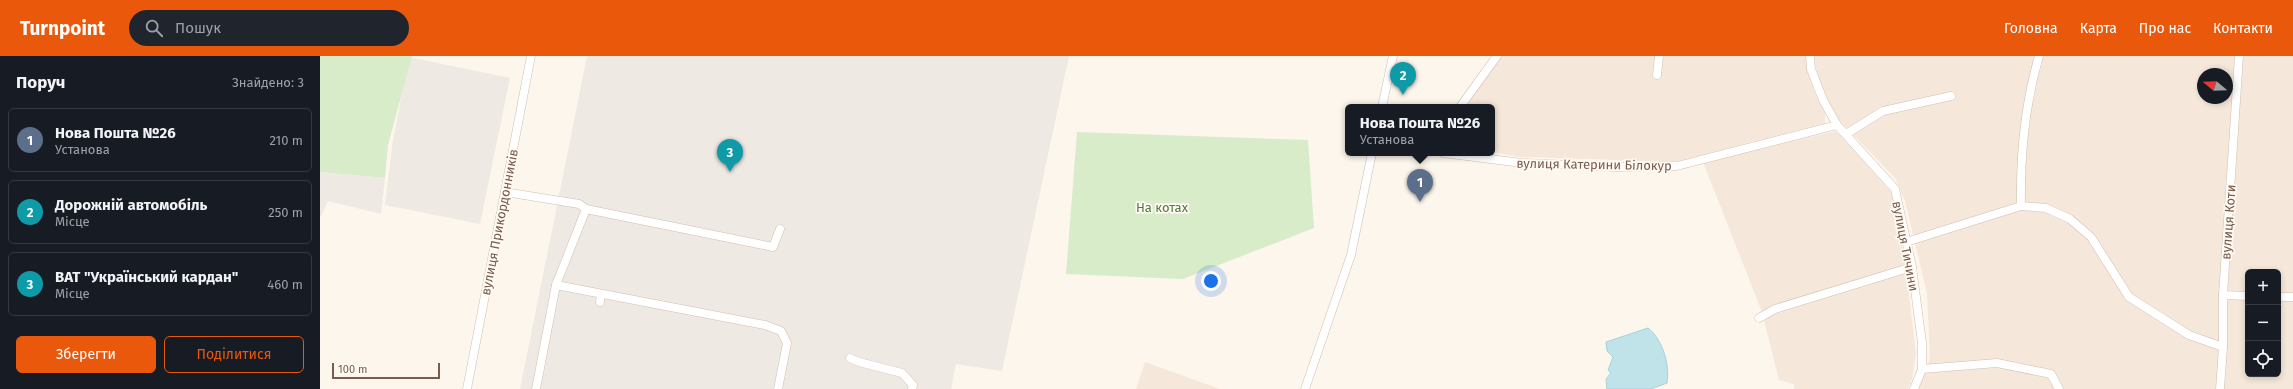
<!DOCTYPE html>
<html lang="uk">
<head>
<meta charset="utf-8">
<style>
	:root { --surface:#171b24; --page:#20242c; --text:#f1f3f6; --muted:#9ea1a6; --line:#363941; --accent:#ea580c }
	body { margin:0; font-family:"Fira Sans",sans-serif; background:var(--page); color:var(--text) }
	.controls { position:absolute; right:12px; bottom:12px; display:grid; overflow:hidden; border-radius:6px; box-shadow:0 2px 6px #0003 }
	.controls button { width:36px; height:36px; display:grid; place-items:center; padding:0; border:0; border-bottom:1px solid var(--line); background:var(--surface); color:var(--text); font:20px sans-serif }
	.compass { position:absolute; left:1877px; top:12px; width:36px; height:36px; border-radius:50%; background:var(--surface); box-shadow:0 2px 6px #0003; rotate:289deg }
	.scale { position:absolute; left:12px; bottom:10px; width:108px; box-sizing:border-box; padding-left:4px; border:2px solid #7a5c4d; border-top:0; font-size:11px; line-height:14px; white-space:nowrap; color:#7a5c4d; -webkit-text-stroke:3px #fffaf3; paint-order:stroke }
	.you { position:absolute; left:891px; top:225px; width:14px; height:14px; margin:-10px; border:3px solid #fff; border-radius:50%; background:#1a73e8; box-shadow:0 0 0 6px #1a73e833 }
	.badge { display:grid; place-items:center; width:26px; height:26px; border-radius:50%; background:var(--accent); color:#fff; font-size:13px; font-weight:700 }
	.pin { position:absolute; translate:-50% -33px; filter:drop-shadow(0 1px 2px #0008) }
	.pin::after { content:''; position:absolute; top:21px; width:14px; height:12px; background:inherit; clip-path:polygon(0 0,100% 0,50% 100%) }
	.popup { position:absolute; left:1025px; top:48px; width:150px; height:52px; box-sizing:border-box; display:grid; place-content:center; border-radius:6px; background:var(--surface); filter:drop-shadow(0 1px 3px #0005); font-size:13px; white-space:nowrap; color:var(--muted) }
	.popup b { font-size:15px; color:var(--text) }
	.popup::after { content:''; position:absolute; left:50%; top:100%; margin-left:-8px; border:8px solid transparent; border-top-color:var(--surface) }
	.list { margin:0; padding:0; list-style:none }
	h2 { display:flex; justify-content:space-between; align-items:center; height:52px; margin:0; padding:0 16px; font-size:17px }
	h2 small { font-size:13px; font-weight:400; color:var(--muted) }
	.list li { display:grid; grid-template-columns:26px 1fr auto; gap:12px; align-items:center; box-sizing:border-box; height:64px; margin:0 8px 8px; padding:0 8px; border:1px solid var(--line); border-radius:6px }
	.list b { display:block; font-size:15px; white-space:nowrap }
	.list p { margin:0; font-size:13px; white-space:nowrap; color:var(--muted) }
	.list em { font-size:13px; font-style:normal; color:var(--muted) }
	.actions { display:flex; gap:8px; padding:12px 16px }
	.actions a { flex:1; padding:9px 0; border:1px solid var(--accent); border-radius:6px; text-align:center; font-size:14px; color:var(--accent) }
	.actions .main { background:var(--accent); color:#fff }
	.icon { flex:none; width:22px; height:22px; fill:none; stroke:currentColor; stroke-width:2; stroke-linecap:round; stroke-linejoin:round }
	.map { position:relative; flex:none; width:1973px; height:333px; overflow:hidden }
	header { display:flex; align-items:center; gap:24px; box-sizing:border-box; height:56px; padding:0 20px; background:var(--accent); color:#fff }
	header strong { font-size:19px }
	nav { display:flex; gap:22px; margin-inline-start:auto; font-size:14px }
	.search { width:280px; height:36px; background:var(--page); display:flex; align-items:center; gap:10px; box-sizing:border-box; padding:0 14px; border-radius:22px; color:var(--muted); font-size:15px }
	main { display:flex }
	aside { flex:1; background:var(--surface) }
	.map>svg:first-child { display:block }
</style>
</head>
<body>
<header>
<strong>Turnpoint</strong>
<div class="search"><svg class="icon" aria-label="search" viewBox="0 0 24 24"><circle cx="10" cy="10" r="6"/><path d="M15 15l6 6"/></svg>Пошук</div>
<nav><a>Головна</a><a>Карта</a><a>Про нас</a><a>Контакти</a></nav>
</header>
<main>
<aside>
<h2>Поруч<small>Знайдено: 3</small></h2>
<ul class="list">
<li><span class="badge" style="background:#5c6f8a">1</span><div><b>Нова Пошта №26</b><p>Установа</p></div><em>210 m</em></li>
<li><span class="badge" style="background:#0f9aa8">2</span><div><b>Дорожній автомобіль</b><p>Місце</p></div><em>250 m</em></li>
<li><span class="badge" style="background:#0f9aa8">3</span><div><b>ВАТ &quot;Український кардан&quot;</b><p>Місце</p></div><em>460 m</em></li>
</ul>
<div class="actions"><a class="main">Зберегти</a><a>Поділитися</a></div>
</aside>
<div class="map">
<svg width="1973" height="333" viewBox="0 0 1973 333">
	<rect width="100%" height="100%" fill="#fdf6ec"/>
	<!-- residential -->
	<g fill="#f5e8da" fill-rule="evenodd">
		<path d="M 1181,0 L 1486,0 L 1494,35 L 1505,57 L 1505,67 L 1354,106 L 1201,101 L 1172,96 L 1172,51 L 1145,51 Z"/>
		<path d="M 1493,0 L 1973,0 L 1973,333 L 1598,333 L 1610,302 L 1607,238 L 1585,145 L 1575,122 L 1519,64 L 1503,39 ZM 1883,18 L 1907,18 L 1907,42 L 1883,42 ZM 1928,216 L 1958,216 L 1958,318 L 1928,318 Z"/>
		<path d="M 1516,75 L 1571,136 L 1585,204 L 1596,298 L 1592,323 L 1588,333 L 1474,333 L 1474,328 L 1459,324 L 1442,256 L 1383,106 Z"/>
		<path d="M 825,306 L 900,333 L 816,333 Z"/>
	</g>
	<!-- industrial -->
	<g fill="#efe9e4">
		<path d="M 267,0 L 749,0 L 682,315 L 636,308 L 631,333 L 200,333 Z"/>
		<path d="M 89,1 L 190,22 L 160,168 L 65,149 L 73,84 Z"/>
		<path d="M 0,116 L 65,122 L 61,158 L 8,145 L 0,162 Z"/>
	</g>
	<!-- green -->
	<g fill="#d8ecc9">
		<path d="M 0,0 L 92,0 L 68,89 L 65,122 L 0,116 Z"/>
		<path d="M 757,76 L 988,84 L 994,172 L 863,223 L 746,218 Z"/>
	</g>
	<!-- water -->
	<path fill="#bfe3e8" stroke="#a5d3da" d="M 1328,272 C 1343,284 1350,309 1347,327 L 1331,333 L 1287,333 L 1286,323 L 1291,317 L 1288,314 L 1293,301 L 1287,295 L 1286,286 Z"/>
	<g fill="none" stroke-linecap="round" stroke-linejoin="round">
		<defs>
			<g id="minor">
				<path d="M 1490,0 L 1491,13 L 1503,44 L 1517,69 L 1575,133 L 1592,211 L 1602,287 L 1602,313 L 1594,333"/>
				<path d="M 1337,19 L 1339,0"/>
				<path d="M 1062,51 L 1073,0"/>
				<path d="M 1140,51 L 1177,0"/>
				<path d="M 1526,78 L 1563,55 L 1631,40"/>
				<path d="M 1123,97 L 1202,107 L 1297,111 L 1357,110 L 1517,69"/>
				<path d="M 185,136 L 259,148 L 266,153 L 236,229 L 445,269 L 461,275 L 467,287 L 458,333"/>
				<path d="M 1701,150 L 1726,152 L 1750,163 L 1771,181 L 1809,241 L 1869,279 L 1903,291"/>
				<path d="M 266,153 L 453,191 L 460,173"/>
				<path d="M 1586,186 L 1701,150 C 1700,100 1705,48 1719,0"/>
				<path d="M 1903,239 L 1928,240"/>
				<path d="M 1958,241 L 1973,241"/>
				<path d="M 280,246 L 281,238"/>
				<path d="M 1439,262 L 1455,253 L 1592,211"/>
				<path d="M 530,302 L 539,306 L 582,317 L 593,329 L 592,333"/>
				<path d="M 1602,313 L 1677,307 L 1731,318 L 1739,333"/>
				<path d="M 147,333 L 211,0"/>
				<path d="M 216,333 L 236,229"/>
				<path d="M 985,333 L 1031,199 L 1052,97"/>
				<path d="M 1900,333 L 1903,291 L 1903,239 L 1919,0"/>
			</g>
		</defs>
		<!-- minor casing -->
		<use href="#minor" stroke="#d1beb0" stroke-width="9"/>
		<!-- minor -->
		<use href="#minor" stroke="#fff" stroke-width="8"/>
	</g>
	<g text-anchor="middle" stroke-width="3.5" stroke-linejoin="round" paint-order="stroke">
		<!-- street labels -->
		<g font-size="13" fill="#7a5c4d" stroke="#fffaf3">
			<text transform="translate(1274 108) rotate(1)" y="5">вулиця Катерини Білокур</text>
			<text transform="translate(179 166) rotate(-79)" y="5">вулиця Прикордонників</text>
			<text transform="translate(1908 166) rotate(-86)" y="5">вулиця Коти</text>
			<text transform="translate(1586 190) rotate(79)" y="5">вулиця Тичини</text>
		</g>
		<!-- park labels -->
		<g font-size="13" fill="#537a41" stroke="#fffaf3">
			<text x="842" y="156">На котах</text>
		</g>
	</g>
</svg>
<div class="controls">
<button>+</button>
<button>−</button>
<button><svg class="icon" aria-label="locate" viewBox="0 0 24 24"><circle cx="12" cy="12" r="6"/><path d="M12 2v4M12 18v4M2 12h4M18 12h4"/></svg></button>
</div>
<svg class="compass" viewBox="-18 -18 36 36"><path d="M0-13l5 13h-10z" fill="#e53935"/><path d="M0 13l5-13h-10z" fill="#9ea1a6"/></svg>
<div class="scale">100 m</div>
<div class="you"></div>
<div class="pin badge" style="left:1100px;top:146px;background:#5c6f8a">1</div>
<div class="popup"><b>Нова Пошта №26</b>Установа</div>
<div class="pin badge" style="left:1083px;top:39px;background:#0f9aa8">2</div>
<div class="pin badge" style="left:410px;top:116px;background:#0f9aa8">3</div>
</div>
</main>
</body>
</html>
